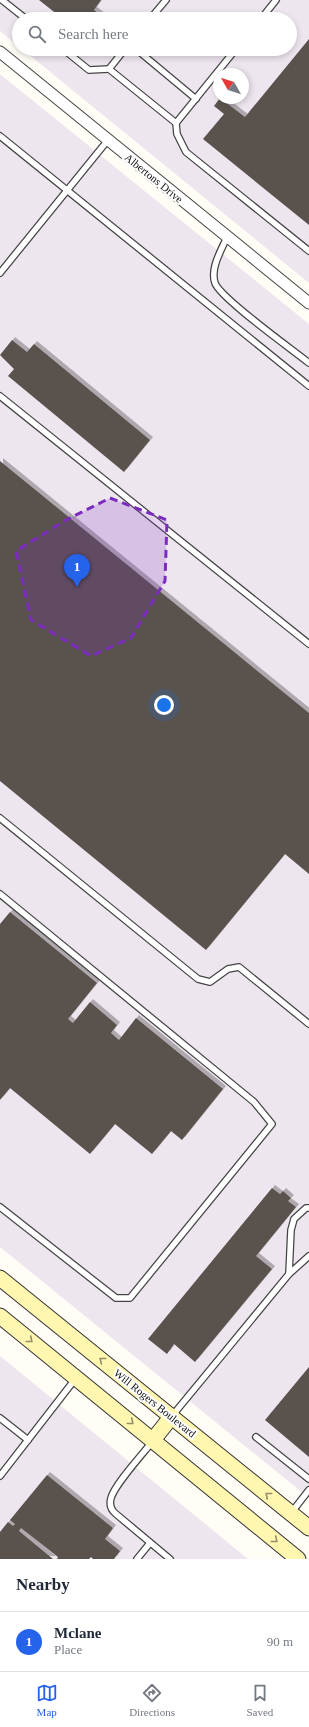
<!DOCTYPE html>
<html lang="en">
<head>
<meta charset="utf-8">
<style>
	:root { --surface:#fff; --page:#f6f6f7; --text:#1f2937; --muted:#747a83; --line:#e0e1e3; --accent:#2563eb }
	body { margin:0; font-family:"Times New Roman",serif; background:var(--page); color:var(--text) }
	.compass { position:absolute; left:213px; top:68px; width:36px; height:36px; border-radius:50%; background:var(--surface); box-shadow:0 2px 6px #0003; rotate:309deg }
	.you { position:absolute; left:164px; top:705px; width:14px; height:14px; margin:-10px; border:3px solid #fff; border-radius:50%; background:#1a73e8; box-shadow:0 0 0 6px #1a73e833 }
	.badge { display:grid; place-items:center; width:26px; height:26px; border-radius:50%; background:var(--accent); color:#fff; font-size:13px; font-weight:700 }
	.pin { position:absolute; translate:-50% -33px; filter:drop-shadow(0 1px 2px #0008) }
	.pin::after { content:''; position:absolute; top:21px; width:14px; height:12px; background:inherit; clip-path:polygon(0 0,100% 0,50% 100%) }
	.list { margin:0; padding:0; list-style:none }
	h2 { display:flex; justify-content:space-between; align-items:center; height:52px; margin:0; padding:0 16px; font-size:17px }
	h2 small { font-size:13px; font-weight:400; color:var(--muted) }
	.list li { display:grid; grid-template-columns:26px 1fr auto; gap:12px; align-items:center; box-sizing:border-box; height:60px; padding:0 16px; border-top:1px solid var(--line) }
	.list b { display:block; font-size:15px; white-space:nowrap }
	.list p { margin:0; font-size:13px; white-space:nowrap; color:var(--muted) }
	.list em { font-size:13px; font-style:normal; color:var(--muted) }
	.icon { flex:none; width:22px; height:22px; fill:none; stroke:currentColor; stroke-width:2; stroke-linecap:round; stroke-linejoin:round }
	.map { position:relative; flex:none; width:309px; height:1559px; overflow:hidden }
	.search { position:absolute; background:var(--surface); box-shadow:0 2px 6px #0003; left:12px; right:12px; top:12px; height:44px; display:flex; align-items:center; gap:10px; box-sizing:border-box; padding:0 14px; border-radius:22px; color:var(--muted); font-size:15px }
	.sheet { height:112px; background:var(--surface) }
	nav { display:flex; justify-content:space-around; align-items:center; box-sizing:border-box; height:56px; border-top:1px solid var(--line); background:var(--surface); font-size:11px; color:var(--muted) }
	nav a { display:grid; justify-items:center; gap:2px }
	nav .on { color:var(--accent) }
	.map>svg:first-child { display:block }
</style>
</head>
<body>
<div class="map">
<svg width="309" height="1559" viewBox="0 0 309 1559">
	<defs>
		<filter id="shadow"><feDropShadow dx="3" dy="-3" stdDeviation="0" flood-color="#0004"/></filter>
	</defs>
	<rect width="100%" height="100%" fill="#fffdf5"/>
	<!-- industrial -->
	<g fill="#eee6ef" fill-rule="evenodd">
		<path d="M 0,0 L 309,0 L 309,283 L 22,49 L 290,49 L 290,19 L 19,19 L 19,47 L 0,31 ZM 219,74 L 243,74 L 243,98 L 219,98 Z"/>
		<path d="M 0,74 L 309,324 L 309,1498 L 0,1247 Z"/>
		<path d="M 0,1356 L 248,1559 L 0,1559 Z"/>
	</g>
	<!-- building -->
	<g fill="#5a524d" filter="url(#shadow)">
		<path d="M 39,0 L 101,0 L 94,10 L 106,19 L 63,19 Z"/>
		<path d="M 309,39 L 309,225 L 203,139 L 224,114 L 214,106 L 220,98 L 245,117 Z"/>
		<path d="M 12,340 L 27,352 L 34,344 L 150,440 L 124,472 L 8,376 L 14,369 L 0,355 Z"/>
		<path d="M 0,461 L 309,713 L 309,874 L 285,854 L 206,950 L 0,781 Z"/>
		<path d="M 10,912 L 97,983 L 68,1019 L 73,1023 L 90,1002 L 117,1025 L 111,1033 L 119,1040 L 136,1018 L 223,1089 L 182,1140 L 171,1131 L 152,1154 L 115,1124 L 90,1154 L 10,1088 L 0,1100 L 0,924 Z"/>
		<path d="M 272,1188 L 280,1194 L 283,1191 L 291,1198 L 288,1201 L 296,1207 L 256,1256 L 272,1269 L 195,1362 L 174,1344 L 167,1354 L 148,1339 Z"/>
		<path d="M 309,1367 L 309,1457 L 265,1420 Z"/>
		<path d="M 47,1475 L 113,1528 L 105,1539 L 120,1551 L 114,1559 L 93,1559 L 91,1557 L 89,1559 L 57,1559 L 58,1557 L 21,1528 L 19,1531 L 53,1559 L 0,1559 L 0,1532 L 8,1522 L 13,1526 L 15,1524 L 10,1520 Z"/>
	</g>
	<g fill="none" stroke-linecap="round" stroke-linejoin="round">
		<defs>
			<g id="lane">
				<path d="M 2,0 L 26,19"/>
				<path d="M 150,19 L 166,0"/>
				<path d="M 261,19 L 276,0"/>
				<path d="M 63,49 L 89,70 L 109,69"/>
				<path d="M 125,49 L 109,69 L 176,123"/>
				<path d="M 136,49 L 196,99"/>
				<path d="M 236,49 L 176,123 L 177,134 L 186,152 L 309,251"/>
				<path d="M 0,136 L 309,386"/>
				<path d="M 227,237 C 221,251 210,268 215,283 C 220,298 293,350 309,363"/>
				<path d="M 0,273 L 108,140"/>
				<path d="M 0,396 L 309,644"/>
				<path d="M 0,818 L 198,979 L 210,982 L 228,969 L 239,967 L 309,1024"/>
				<path d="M 0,894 L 254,1102 L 272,1124 L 130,1298 L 116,1298 L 0,1207"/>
				<path d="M 309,1208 L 306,1208 L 294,1219 L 291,1230 L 289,1274 L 309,1256"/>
				<path d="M 172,1416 L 289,1274"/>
				<path d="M 0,1418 L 28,1440"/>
				<path d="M 256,1437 L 309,1479"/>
				<path d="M 152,1442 C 142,1455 115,1484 111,1498 C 109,1505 111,1510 116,1514 L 170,1559"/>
				<path d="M 0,1476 L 76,1378"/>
				<path d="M 291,1513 L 309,1490"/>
				<path d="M 137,1559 L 150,1543"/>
			</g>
			<path id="street" d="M 0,52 L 309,303"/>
			<g id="secondary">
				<path d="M 0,1278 L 309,1528"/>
				<path d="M 0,1316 L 298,1559"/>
				<path d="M 153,1440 L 172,1416"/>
			</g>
		</defs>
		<!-- lane casing -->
		<use href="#lane" stroke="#444" stroke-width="8"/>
		<!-- street casing -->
		<use href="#street" stroke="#444" stroke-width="13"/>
		<!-- secondary casing -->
		<use href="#secondary" stroke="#333" stroke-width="17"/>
		<!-- lane -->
		<use href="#lane" stroke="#fff" stroke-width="5.5"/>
		<!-- street -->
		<use href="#street" stroke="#fff" stroke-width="11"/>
		<!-- secondary -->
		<use href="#secondary" stroke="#fff6b0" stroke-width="15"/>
	</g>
	<!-- one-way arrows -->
	<defs><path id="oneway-chevron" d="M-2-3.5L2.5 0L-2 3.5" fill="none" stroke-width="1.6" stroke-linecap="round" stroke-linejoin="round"/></defs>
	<g stroke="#948f68">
		<use href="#oneway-chevron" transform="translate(30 1340) rotate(39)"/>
		<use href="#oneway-chevron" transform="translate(102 1360) rotate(-141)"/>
		<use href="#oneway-chevron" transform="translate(131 1422) rotate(39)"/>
		<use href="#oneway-chevron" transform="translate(268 1495) rotate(-141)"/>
		<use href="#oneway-chevron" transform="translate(275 1540) rotate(39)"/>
	</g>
	<!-- marked area -->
	<path fill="#7b2cbf" fill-opacity="0.2" stroke="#7b2cbf" stroke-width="3" stroke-dasharray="8 5" stroke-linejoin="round" d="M 110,498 L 167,520 L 165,581 L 131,638 L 91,656 L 31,620 L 16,551 L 66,520 Z"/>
	<g text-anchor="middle" stroke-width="4" stroke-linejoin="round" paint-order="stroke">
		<!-- street labels -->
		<g font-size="11" fill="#111" stroke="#fff">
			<text transform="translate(154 178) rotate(39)" y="4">Albertons Drive</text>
			<text transform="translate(155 1403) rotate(39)" y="4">Will Rogers Boulevard</text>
		</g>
	</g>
</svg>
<svg class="compass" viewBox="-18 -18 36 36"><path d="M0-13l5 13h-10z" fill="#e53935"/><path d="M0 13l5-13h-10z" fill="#747a83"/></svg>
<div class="you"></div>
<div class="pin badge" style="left:77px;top:587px">1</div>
<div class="search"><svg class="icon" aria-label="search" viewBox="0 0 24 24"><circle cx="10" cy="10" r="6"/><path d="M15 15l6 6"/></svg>Search here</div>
</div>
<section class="sheet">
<h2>Nearby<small></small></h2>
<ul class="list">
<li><span class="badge">1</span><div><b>Mclane</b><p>Place</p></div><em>90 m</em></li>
</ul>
</section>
<nav>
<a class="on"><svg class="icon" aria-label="map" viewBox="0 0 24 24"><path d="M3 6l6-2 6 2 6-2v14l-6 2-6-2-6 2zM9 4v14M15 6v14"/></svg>Map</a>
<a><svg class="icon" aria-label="directions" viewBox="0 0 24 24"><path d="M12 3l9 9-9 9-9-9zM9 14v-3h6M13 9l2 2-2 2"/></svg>Directions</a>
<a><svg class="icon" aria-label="saved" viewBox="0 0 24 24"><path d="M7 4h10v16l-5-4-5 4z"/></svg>Saved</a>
</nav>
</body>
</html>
